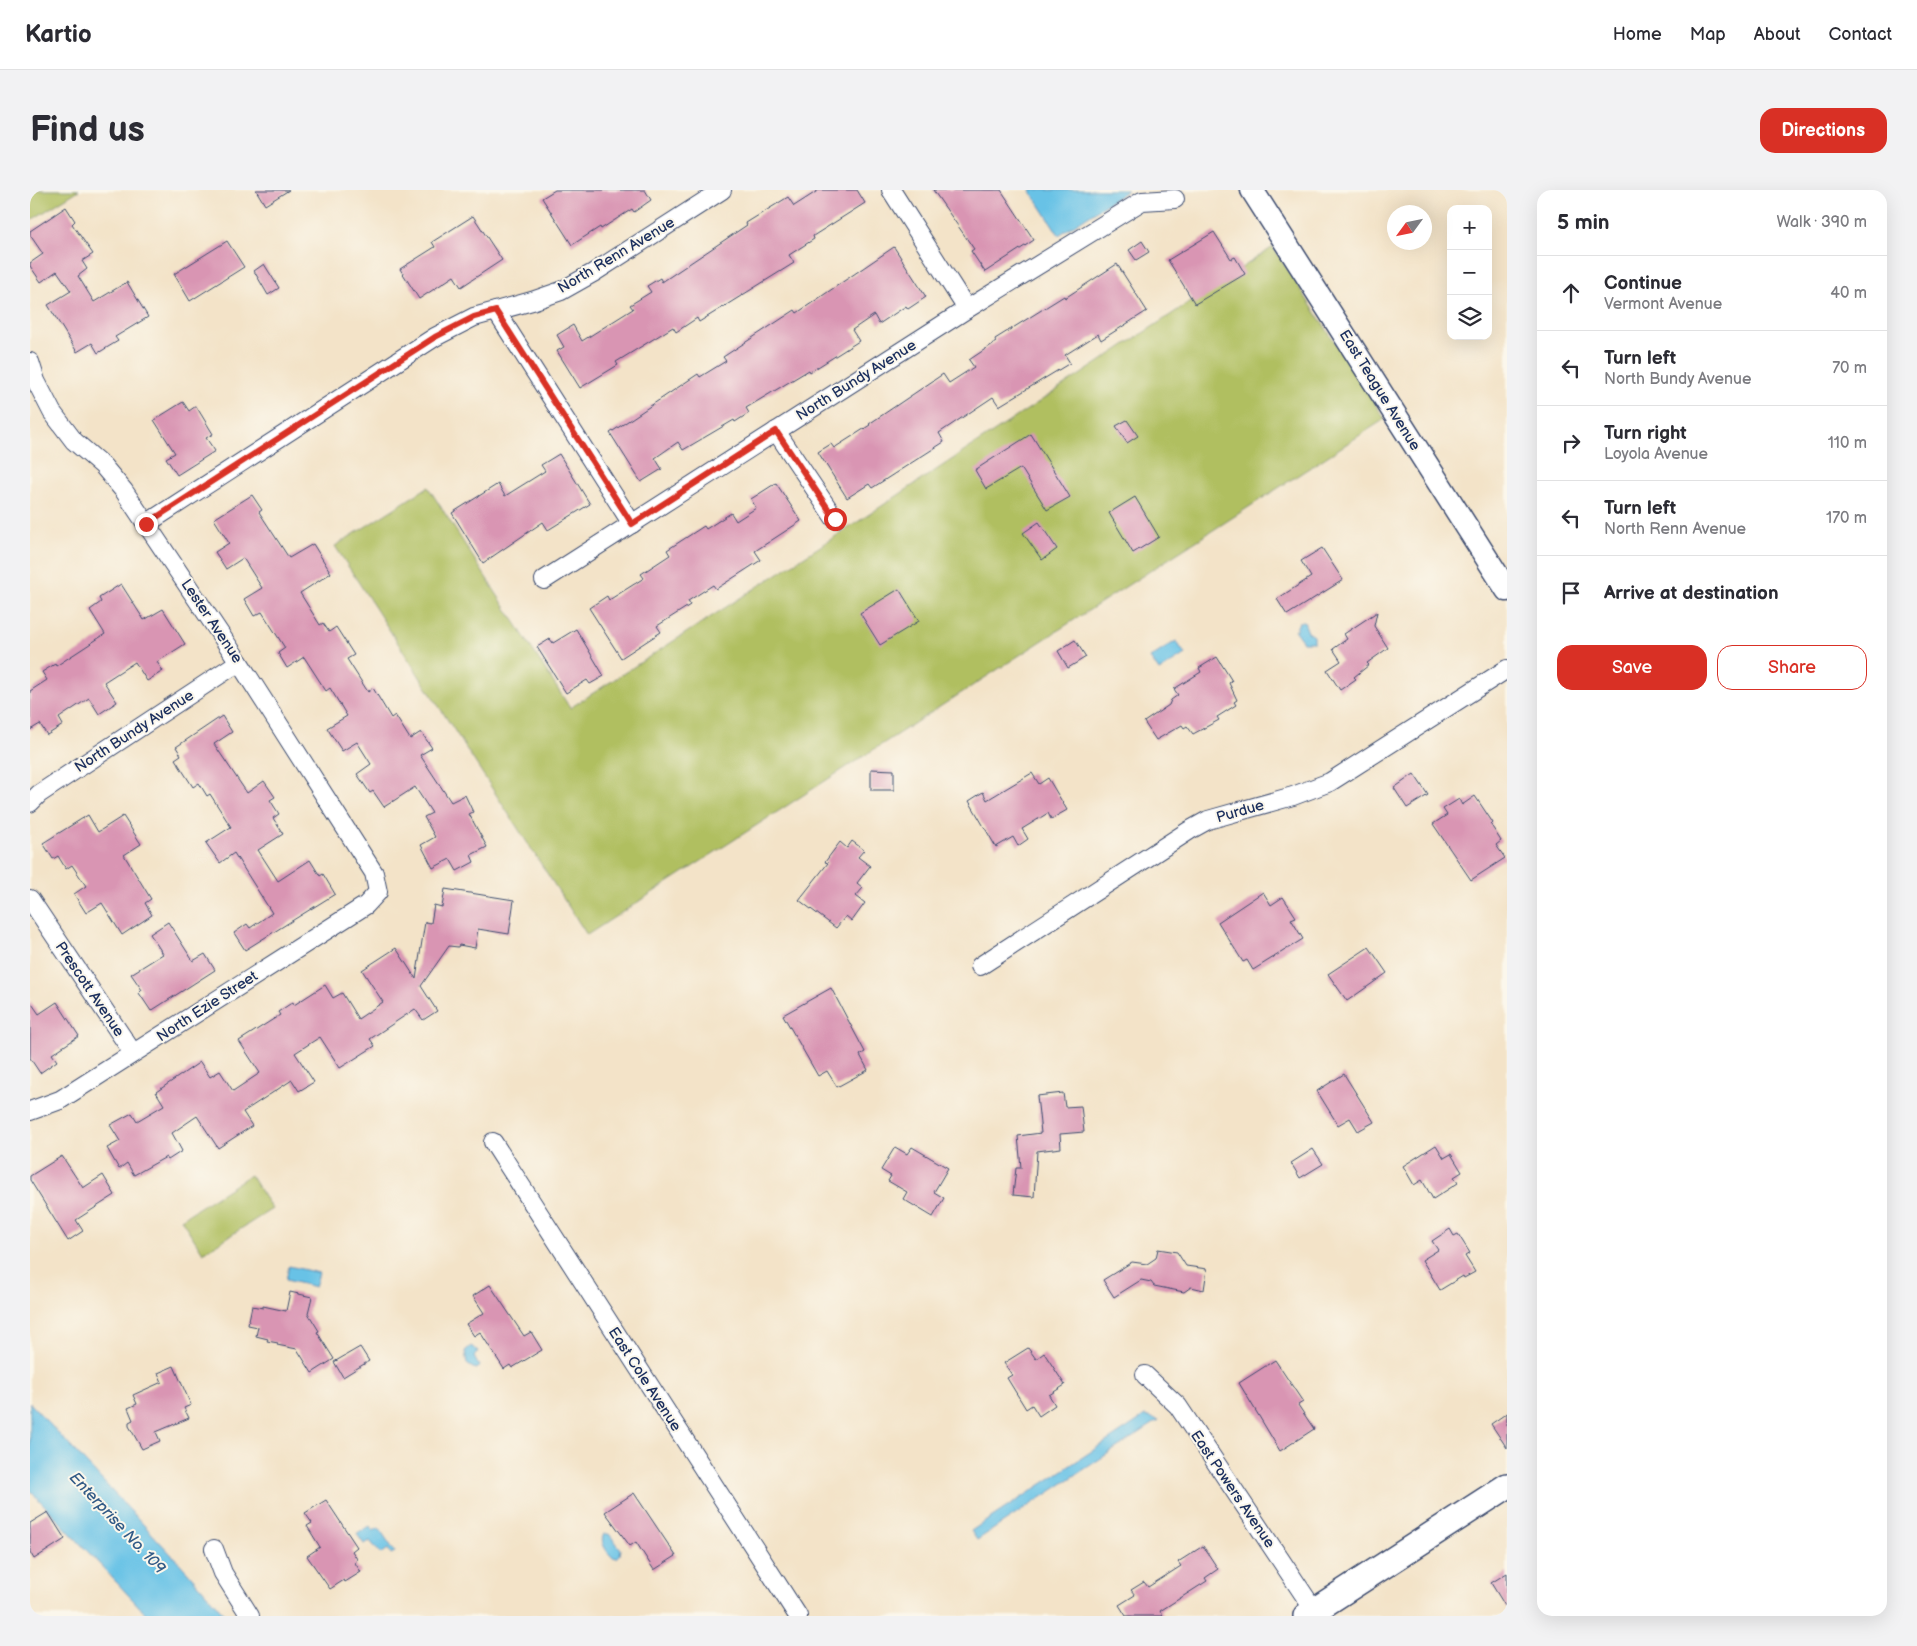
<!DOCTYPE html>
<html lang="en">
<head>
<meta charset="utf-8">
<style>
	:root { --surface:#fff; --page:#f2f2f3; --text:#2b2b33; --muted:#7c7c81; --line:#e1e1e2; --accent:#d93025 }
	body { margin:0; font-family:"Balsamiq Sans",sans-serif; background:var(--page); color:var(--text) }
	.controls { position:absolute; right:15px; top:15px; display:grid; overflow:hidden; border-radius:10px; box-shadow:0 5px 20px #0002 }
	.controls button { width:45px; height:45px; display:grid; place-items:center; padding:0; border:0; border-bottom:1px solid var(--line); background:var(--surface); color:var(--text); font:25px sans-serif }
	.compass { position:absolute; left:1357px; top:15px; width:45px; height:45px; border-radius:50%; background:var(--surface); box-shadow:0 5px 20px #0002; rotate:237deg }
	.stop { position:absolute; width:15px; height:15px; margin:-11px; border:4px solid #d93025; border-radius:50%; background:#fff }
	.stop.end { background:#d93025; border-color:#fff; box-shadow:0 1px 5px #0008 }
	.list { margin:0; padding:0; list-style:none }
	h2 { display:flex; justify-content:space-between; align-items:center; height:65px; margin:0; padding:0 20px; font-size:21px }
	h2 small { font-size:16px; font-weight:400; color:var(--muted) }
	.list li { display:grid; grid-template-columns:32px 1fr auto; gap:15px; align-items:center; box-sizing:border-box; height:75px; padding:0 20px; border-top:1px solid var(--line) }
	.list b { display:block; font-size:19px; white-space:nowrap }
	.list p { margin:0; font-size:16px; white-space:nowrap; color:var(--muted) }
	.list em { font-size:16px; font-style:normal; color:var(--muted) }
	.actions { display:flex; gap:10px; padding:15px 20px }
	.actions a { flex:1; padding:11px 0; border:1px solid var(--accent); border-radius:15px; text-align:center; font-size:18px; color:var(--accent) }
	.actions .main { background:var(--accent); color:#fff }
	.icon { flex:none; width:28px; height:28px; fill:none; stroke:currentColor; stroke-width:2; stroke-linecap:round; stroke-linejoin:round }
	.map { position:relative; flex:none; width:1477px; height:1426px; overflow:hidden; border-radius:15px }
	header { display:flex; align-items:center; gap:30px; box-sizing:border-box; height:70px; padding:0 25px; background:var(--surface); border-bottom:1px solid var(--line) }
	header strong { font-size:24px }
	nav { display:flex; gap:28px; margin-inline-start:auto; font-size:18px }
	.intro { display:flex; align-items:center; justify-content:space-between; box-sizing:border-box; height:120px; padding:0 30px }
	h1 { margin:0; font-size:35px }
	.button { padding:12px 22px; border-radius:15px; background:var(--accent); color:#fff; font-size:18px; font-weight:700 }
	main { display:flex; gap:30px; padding:0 30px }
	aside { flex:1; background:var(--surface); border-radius:15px; box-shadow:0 5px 20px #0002 }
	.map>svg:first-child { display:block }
</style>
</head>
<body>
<header>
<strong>Kartio</strong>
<nav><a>Home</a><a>Map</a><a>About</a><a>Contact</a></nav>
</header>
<div class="intro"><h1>Find us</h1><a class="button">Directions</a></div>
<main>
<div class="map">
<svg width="1477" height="1426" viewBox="0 0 1477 1426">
	<rect width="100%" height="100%" fill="#fbf7ec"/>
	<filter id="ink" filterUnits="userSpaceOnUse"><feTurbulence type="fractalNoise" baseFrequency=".02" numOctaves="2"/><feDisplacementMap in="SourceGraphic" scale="10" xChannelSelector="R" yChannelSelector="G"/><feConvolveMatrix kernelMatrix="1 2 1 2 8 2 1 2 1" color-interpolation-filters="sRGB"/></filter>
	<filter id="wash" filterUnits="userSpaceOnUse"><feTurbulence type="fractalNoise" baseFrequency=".0096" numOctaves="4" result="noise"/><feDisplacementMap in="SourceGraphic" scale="20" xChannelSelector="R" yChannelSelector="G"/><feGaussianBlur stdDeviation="1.12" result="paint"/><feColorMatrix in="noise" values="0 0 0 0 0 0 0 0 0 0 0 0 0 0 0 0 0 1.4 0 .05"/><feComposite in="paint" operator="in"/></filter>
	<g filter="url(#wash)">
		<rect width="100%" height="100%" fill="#f3e3c8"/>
		<!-- green -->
		<g fill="#b0bf61" stroke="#667760">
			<path d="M 5,0 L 49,0 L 0,31 L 0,3 Z"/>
			<path d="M 1243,57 L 1355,229 L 557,745 L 305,356 L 398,297 L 540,518 L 826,333 Z"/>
			<path d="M 220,985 L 242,1019 L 173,1063 L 151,1029 Z"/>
		</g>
		<!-- water -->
		<g fill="#68c2e6" stroke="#4278a2">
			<path d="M 1000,0 L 1098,0 L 1029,45 Z"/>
			<path d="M 1269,432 L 1274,432 L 1278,442 L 1284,446 L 1284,452 L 1273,452 L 1265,441 Z"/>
			<path d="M 1146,451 L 1155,464 L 1129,481 L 1120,468 Z"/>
			<path d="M 259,1076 L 289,1083 L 285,1097 L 256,1090 Z"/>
			<path d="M 441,1156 L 448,1161 L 444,1167 L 449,1176 L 447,1179 L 443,1178 L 437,1174 L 435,1161 Z"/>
			<path d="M 0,1213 L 154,1378 L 196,1426 L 118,1426 L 0,1300 Z"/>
			<path d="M 1115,1226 L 1129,1230 L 947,1350 L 941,1341 Z"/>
			<path d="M 340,1336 L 343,1341 L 349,1338 L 365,1362 L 361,1364 L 358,1359 L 351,1364 L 340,1351 L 334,1354 L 327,1344 Z"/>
			<path d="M 574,1344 L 579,1344 L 591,1359 L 590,1365 L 587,1368 L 582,1367 C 576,1361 569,1351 574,1344 Z"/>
		</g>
		<g id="blocks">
			<!-- building -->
			<g fill="#d995b3">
				<path d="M 226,0 L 259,0 L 235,15 Z"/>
				<path d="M 525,0 L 615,0 L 621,10 L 604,22 L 602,19 L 571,39 L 570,37 L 542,55 L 512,8 Z"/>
				<path d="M 789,0 L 827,0 L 835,13 L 783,46 L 784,49 L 759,65 L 764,73 L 669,132 L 667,128 L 646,142 L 643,137 L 586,172 L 588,175 L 550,198 L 527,161 L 534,157 L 527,145 L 543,135 L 552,151 L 603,119 L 600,115 L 621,102 L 617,96 L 630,88 L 632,92 L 717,35 L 716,33 L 758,7 L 764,16 Z"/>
				<path d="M 903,0 L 971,0 L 1004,50 L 955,82 L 941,61 L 944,59 Z"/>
				<path d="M 36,17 L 45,31 L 42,34 L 63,64 L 52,71 L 57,79 L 48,86 L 64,112 L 97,92 L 118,127 L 85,147 L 88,151 L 68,163 L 62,153 L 47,162 L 18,115 L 41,101 L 27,81 L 11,92 L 0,76 L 0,73 L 13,64 L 0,45 L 0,41 Z"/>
				<path d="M 443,26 L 472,70 L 431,97 L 424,86 L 389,109 L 370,79 L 405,57 L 402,52 Z"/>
				<path d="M 1184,42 L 1201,69 L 1205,67 L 1215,84 L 1165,114 L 1138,70 Z"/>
				<path d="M 197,51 L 214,77 L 160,111 L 144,84 Z"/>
				<path d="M 1112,51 L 1119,62 L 1106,70 L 1099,60 Z"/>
				<path d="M 864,57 L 896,107 L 878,119 L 876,116 L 849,134 L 844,125 L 822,140 L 829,151 L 780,182 L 779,180 L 716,218 L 719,223 L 705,232 L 704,230 L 653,260 L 648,252 L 625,268 L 632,279 L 611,292 L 580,243 L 668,184 L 670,187 L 696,171 L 693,167 L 765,120 L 767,123 Z"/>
				<path d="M 234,74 L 249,98 L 238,105 L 224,81 Z"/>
				<path d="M 1087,74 L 1117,121 L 1071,150 L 1068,144 L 1035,165 L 1040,173 L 969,216 L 963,207 L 909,243 L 914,252 L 842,298 L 839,294 L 817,308 L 788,262 L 801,254 L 804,258 L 840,235 L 839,234 L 913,184 L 919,193 L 944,177 L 939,170 L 966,152 L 965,149 L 1034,106 L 1035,108 Z"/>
				<path d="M 153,212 L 159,221 L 166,216 L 183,244 L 176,248 L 185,261 L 147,285 L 136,268 L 145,263 L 124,230 Z"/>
				<path d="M 1097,230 L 1108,246 L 1097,253 L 1086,236 Z"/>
				<path d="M 1001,244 L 1040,307 L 1017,320 L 991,278 L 956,299 L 945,280 Z"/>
				<path d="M 529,264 L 560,314 L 518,340 L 513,332 L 453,373 L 422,323 L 468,294 L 475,306 L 515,281 L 511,275 Z"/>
				<path d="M 746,293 L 771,331 L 725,361 L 731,370 L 686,399 L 683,395 L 658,411 L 660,415 L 627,436 L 631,442 L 591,468 L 559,418 L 577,406 L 579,410 L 614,388 L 611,384 L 640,365 L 637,360 L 674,336 L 676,339 L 701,323 L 706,331 L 726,318 L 721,309 Z"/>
				<path d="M 222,305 L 232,320 L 229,322 L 259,368 L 283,354 L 301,383 L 270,403 L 290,435 L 293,433 L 299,442 L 306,437 L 324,465 L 317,469 L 338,502 L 343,498 L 361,528 L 365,525 L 380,549 L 391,542 L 402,558 L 390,565 L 421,612 L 435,605 L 443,622 L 439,624 L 457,657 L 441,665 L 444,672 L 427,681 L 420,669 L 403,678 L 391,655 L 405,647 L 394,627 L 402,623 L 385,597 L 354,617 L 343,601 L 340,603 L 327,584 L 341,574 L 327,552 L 312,561 L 297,538 L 317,526 L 300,498 L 296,501 L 274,467 L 257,478 L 248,463 L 255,458 L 232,422 L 224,426 L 214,409 L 232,398 L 213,368 L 196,379 L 185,362 L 199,353 L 184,329 Z"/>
				<path d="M 1105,307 L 1129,347 L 1103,363 L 1079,323 Z"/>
				<path d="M 1009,332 L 1027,359 L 1012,370 L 993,343 Z"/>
				<path d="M 1292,358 L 1313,390 L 1257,425 L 1247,409 L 1281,387 L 1271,371 Z"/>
				<path d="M 91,394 L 114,430 L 133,419 L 155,454 L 127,472 L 133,481 L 117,491 L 105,472 L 74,492 L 87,512 L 69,524 L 59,508 L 29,528 L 33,535 L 17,545 L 10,534 L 0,540 L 0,501 L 17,490 L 12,482 L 25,474 L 26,476 L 75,444 L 60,420 L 71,412 L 69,408 Z"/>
				<path d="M 869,399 L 889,431 L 850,455 L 830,423 Z"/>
				<path d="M 1347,422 L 1344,436 L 1358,458 L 1337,473 L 1339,475 L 1324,487 L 1326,489 L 1310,500 L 1297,480 L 1311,471 L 1303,459 L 1317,449 L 1314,444 Z"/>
				<path d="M 546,439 L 574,486 L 560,494 L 557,490 L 536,503 L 507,457 L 520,449 L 523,453 Z"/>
				<path d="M 1045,450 L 1056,467 L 1038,478 L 1028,461 Z"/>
				<path d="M 1187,467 L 1202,491 L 1199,493 L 1207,510 L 1204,512 L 1206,515 L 1187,527 L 1189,530 L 1163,544 L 1157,536 L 1154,538 L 1152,535 L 1126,550 L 1114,532 L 1139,515 L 1141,510 L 1148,505 L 1144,499 L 1171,482 L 1169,478 Z"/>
				<path d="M 192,526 L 202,542 L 184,554 L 217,603 L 234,591 L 245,607 L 240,610 L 249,624 L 243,628 L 253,644 L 228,660 L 248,691 L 280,670 L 290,686 L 293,684 L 305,704 L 215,760 L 204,743 L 217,734 L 220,738 L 242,723 L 204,663 L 190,673 L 176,653 L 201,637 L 180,604 L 177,606 L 169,593 L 163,597 L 145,569 L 151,565 L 146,557 Z"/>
				<path d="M 841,579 L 864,580 L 864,600 L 841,600 Z"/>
				<path d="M 1002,583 L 1009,594 L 1018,588 L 1037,620 L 1021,629 L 1018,623 L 992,639 L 998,649 L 988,656 L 983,647 L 966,657 L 939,611 L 953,602 L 957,610 Z"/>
				<path d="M 1384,584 L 1398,605 L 1377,618 L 1364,598 Z"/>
				<path d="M 1445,606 L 1463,633 L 1461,635 L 1471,651 L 1466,655 L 1475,668 L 1441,690 L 1403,634 L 1417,625 L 1413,619 L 1429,609 L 1432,615 Z"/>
				<path d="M 58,625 L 68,642 L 93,626 L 111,654 L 94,665 L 121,709 L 115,713 L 122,725 L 92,745 L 72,713 L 56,723 L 44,704 L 56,696 L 42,675 L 36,679 L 28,666 L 23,669 L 13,653 Z"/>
				<path d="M 822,651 L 834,660 L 828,667 L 840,676 L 827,693 L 833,698 L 826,706 L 835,713 L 822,731 L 816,726 L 806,738 L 769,710 L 798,673 L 795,672 L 810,652 L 817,658 Z"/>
				<path d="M 415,699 L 484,710 L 479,744 L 448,739 L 445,758 L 429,755 L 428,757 L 419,756 L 391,796 L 407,821 L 393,830 L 385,819 L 340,849 L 345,856 L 310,878 L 290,847 L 265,863 L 284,892 L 269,901 L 262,890 L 213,922 L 222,936 L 188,958 L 167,926 L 142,943 L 152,961 L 138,970 L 136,967 L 104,985 L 97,973 L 89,979 L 77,958 L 90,951 L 80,935 L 102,923 L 107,931 L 134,915 L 126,902 L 170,872 L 180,887 L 190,881 L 203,901 L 230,883 L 209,851 L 250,825 L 248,822 L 263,812 L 264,815 L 295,795 L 303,808 L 312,803 L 328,829 L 353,812 L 332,780 L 366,758 L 386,789 L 395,732 L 401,733 L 404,715 L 412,717 Z"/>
				<path d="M 1233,702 L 1241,715 L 1253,707 L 1266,727 L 1261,729 L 1273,749 L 1223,780 L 1217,770 L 1213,772 L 1188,732 Z"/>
				<path d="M 138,732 L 163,771 L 175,764 L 185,780 L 121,821 L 109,803 L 112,800 L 101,784 L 133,764 L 120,744 Z"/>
				<path d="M 1339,757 L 1357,783 L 1317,811 L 1298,784 Z"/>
				<path d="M 801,798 L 835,862 L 830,865 L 838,880 L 807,897 L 797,881 L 788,886 L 753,825 Z"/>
				<path d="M 0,811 L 9,824 L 27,812 L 49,846 L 22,864 L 27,871 L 10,883 L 0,868 Z"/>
				<path d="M 1314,884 L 1344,932 L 1328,941 L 1320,928 L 1308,935 L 1287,901 Z"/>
				<path d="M 1033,903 L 1035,917 L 1051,916 L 1054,942 L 1030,944 L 1031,958 L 1007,961 L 1004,1007 L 983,1005 L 986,978 L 991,978 L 988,946 L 1011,943 L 1007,906 Z"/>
				<path d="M 1406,955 L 1414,968 L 1421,964 L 1432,982 L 1424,987 L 1428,993 L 1403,1009 L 1392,990 L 1384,995 L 1373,976 Z"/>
				<path d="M 865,957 L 877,964 L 882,957 L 918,978 L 904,1002 L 914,1008 L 903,1027 L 873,1009 L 877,1002 L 858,991 L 861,986 L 851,980 Z"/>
				<path d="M 1283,959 L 1293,974 L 1270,988 L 1261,973 Z"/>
				<path d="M 32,966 L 53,998 L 73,985 L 85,1005 L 46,1030 L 53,1041 L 38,1051 L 0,990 L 0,986 Z"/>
				<path d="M 1420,1039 L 1424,1046 L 1428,1044 L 1440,1063 L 1435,1066 L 1445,1082 L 1434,1088 L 1433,1086 L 1410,1100 L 1392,1070 L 1408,1060 L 1402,1051 Z"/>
				<path d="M 1128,1059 L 1147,1062 L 1156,1076 L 1177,1079 L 1174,1100 L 1161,1097 L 1154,1102 L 1124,1096 L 1121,1092 L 1111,1090 L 1084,1107 L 1073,1090 L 1102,1072 L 1117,1074 L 1126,1068 Z"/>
				<path d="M 460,1095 L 494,1146 L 501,1142 L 512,1160 L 482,1178 L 480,1175 L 474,1179 L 450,1142 L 444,1146 L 436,1134 L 454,1123 L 443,1106 Z"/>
				<path d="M 260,1102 L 282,1107 L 278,1123 L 289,1141 L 287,1142 L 304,1169 L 282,1183 L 267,1159 L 247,1155 L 248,1153 L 237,1151 L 238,1149 L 226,1146 L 228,1137 L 218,1135 L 222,1116 L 233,1118 L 233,1116 L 256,1121 Z"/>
				<path d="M 330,1157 L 339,1171 L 313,1187 L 304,1172 Z"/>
				<path d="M 998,1158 L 1006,1169 L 1014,1163 L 1035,1195 L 1019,1205 L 1025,1215 L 1009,1226 L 1002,1215 L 996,1219 L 977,1188 L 982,1185 L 974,1173 Z"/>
				<path d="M 1245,1170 L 1273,1212 L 1268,1215 L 1284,1239 L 1250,1261 L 1209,1193 Z"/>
				<path d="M 144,1176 L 161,1215 L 154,1218 L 159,1228 L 126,1242 L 130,1251 L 112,1259 L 99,1236 L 99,1232 L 103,1230 L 98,1218 L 107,1214 L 103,1205 L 132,1192 L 128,1183 Z"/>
				<path d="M 1477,1223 L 1477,1258 L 1461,1234 Z"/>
				<path d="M 604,1303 L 646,1366 L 624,1380 L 606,1352 L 600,1356 L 575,1322 Z"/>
				<path d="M 296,1310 L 327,1357 L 322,1361 L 327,1369 L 325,1373 L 331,1382 L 315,1392 L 314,1390 L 300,1399 L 277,1366 L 290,1357 L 277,1336 L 282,1333 L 275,1323 Z"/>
				<path d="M 18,1322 L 35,1349 L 4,1369 L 0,1362 L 0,1333 Z"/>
				<path d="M 1173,1356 L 1188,1379 L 1175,1388 L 1177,1391 L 1130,1421 L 1133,1426 L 1096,1426 L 1089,1415 L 1105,1405 L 1101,1400 L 1114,1392 L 1118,1397 L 1151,1376 L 1148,1372 Z"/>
				<path d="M 1477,1383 L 1477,1419 L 1461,1393 Z"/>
			</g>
		</g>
	</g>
	<g filter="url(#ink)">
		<use href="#blocks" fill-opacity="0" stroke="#3b4a6e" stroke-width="1"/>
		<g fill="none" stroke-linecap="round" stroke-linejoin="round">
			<defs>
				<g id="minor">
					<path d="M 861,0 L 937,119"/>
					<path d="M 466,121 L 602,334"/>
					<path d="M 0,172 L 6,191 L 22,222 L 44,251 L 73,276 L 94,301 L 209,472 L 344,683 L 348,702 L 336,715 L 30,910 L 0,921"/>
					<path d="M 746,241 L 805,329"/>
					<path d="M 116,334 L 405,147 L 444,127 L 502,111 L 531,101 L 563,83 L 692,0"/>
					<path d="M 514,390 L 937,119 L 1112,11 L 1145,9"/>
					<path d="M 0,613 L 9,604 L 24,594 L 209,472"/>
					<path d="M 0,709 L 103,863"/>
					<path d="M 950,776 L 1160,640 L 1178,630 L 1263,606 L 1300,592 L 1477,479"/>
					<path d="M 463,952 L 768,1426"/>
					<path d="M 1115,1185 L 1148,1216 L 1284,1420"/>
					<path d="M 184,1359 L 193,1383 L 220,1426"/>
				</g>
				<path id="tertiary" d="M 1222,0 L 1477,400"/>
				<path id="secondary" d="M 1276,1426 L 1477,1296"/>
			</defs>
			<!-- minor casing -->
			<use href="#minor" stroke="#3b4a6e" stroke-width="20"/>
			<!-- tertiary casing -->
			<use href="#tertiary" stroke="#3b4a6e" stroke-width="25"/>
			<!-- secondary casing -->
			<use href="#secondary" stroke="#3b4a6e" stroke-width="28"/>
			<!-- minor -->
			<use href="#minor" stroke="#fff" stroke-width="18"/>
			<!-- tertiary -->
			<use href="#tertiary" stroke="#fff" stroke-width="22"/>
			<!-- secondary -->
			<use href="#secondary" stroke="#fff" stroke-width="25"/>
		</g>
	</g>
	<g fill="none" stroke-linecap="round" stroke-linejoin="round" filter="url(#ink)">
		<!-- route -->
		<path stroke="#d93025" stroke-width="6" d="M 116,334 L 405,147 L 444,127 L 466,121 L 602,334 L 746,241 L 805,329"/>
	</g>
	<g text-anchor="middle" stroke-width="4" stroke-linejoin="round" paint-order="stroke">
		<!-- street labels -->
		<g font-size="15" fill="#1b2f5e" stroke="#fbf7ec">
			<text transform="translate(586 65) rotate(-31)" y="5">North Renn Avenue</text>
			<text transform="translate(826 190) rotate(-32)" y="5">North Bundy Avenue</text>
			<text transform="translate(1350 200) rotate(58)" y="5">East Teague Avenue</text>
			<text transform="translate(182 431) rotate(56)" y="5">Lester Avenue</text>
			<text transform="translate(104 541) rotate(-33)" y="5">North Bundy Avenue</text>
			<text transform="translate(1210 621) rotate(-16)" y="5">Purdue</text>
			<text transform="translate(60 799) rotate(56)" y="5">Prescott Avenue</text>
			<text transform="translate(177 816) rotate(-33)" y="5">North Ezie Street</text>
			<text transform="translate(615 1189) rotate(57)" y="5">East Cole Avenue</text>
			<text transform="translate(1203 1299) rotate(56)" y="5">East Powers Avenue</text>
		</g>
		<!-- water labels -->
		<g font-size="16" font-style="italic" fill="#325b87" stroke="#fbf7ec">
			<text transform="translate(88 1332) rotate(47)" y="6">Enterprise No. 109</text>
		</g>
	</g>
</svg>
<div class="controls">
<button>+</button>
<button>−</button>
<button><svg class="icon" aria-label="layers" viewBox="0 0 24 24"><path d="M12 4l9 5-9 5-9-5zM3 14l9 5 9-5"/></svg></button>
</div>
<svg class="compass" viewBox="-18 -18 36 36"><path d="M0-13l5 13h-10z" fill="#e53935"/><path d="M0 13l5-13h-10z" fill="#7c7c81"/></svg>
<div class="stop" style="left:805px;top:329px"></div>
<div class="stop end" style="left:116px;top:334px"></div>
</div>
<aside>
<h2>5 min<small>Walk · 390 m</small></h2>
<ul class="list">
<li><svg class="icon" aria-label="ahead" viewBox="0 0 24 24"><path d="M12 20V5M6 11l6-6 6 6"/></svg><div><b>Continue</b><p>Vermont Avenue</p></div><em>40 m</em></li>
<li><svg class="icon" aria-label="left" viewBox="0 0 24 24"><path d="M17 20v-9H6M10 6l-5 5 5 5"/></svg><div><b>Turn left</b><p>North Bundy Avenue</p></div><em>70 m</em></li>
<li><svg class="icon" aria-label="right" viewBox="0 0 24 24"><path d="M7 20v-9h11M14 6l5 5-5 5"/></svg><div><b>Turn right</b><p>Loyola Avenue</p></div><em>110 m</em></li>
<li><svg class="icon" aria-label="left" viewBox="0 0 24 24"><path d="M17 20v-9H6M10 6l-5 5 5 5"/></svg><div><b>Turn left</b><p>North Renn Avenue</p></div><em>170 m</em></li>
<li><svg class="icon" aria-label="arrive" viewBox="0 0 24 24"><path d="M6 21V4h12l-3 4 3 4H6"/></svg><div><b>Arrive at destination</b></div></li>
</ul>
<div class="actions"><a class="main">Save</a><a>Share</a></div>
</aside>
</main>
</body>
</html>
